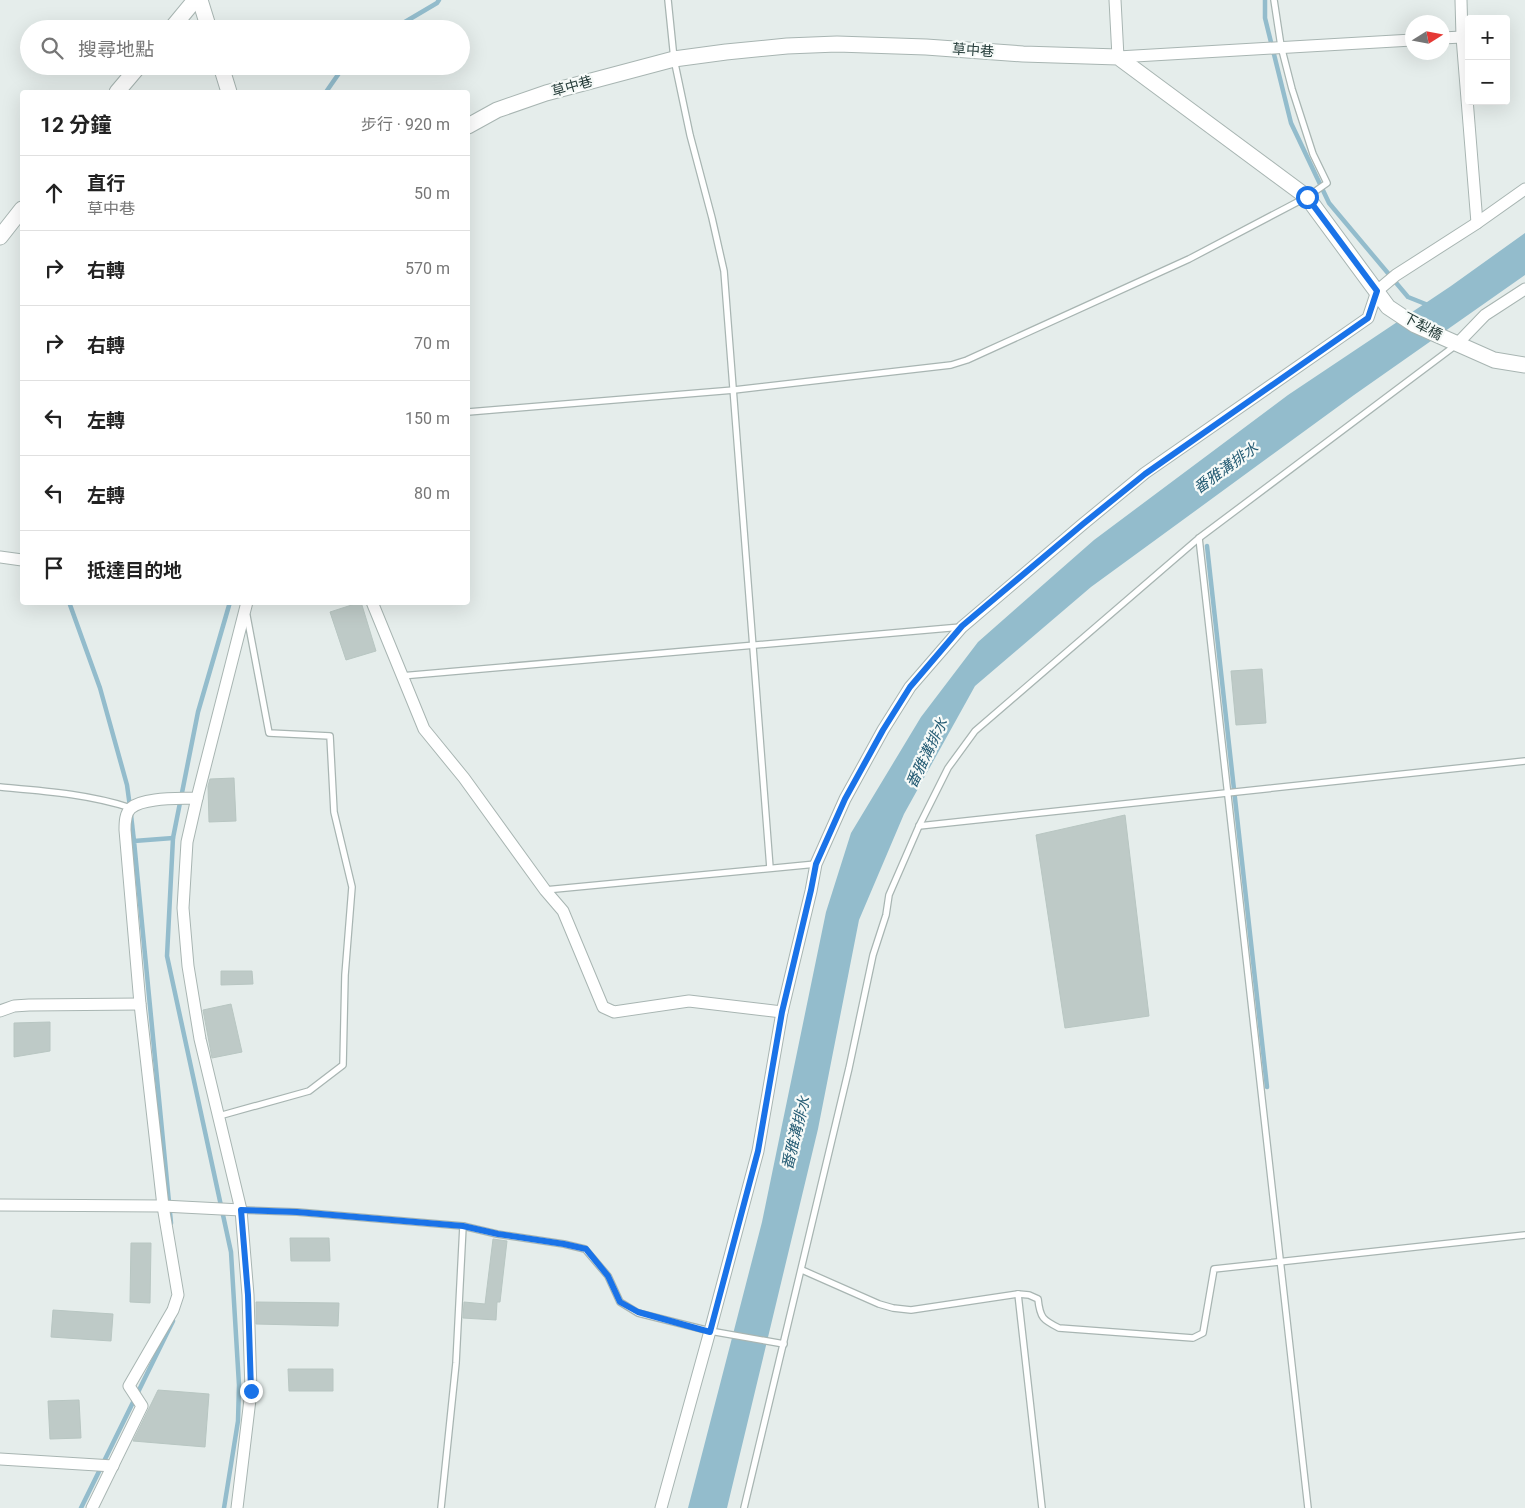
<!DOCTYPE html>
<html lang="zh-TW">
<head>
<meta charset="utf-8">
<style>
	:root { --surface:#fff; --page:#f6f6f6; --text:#222; --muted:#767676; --line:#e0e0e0 }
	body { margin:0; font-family:Roboto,"Noto Sans TC",sans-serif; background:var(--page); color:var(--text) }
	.controls { position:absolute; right:15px; top:15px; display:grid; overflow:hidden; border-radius:5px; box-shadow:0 5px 20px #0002 }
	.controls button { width:45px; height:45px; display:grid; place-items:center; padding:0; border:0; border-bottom:1px solid var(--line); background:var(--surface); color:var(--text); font:25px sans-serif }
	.compass { position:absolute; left:1405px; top:15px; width:45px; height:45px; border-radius:50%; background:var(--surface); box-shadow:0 5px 20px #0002; rotate:79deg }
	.stop { position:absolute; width:15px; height:15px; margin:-11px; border:4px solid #1a73e8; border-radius:50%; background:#fff }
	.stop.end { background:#1a73e8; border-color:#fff; box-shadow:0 1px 5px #0008 }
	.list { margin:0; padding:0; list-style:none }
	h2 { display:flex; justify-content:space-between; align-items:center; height:65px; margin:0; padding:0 20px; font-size:21px }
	h2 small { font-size:16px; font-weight:400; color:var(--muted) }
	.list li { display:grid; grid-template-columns:32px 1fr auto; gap:15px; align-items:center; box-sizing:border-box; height:75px; padding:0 20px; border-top:1px solid var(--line) }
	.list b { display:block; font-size:19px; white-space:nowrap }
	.list p { margin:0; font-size:16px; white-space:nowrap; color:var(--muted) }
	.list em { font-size:16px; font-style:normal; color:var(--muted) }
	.icon { flex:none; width:28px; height:28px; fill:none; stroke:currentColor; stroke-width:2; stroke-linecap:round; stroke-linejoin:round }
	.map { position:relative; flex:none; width:1525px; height:1508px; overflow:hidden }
	.search { position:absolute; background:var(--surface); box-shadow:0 5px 20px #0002; left:20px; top:20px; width:450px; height:55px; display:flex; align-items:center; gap:12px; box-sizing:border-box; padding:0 18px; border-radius:28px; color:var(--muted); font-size:19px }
	.panel { position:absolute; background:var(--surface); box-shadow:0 5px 20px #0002; left:20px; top:90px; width:450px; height:515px; border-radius:5px }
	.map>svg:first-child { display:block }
</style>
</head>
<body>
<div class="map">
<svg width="1525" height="1508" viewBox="0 0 1525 1508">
	<rect width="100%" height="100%" fill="#e5edeb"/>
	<!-- water -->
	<path fill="#93bccc" d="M 1525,233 L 1525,275 L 1354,395 L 1091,587 L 975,686 L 904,814 L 859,920 L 818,1129 L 727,1508 L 688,1508 L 762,1222 L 826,912 L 851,833 L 921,717 L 978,642 L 1094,540 L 1288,395 L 1451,286 Z"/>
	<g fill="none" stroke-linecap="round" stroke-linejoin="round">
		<!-- stream -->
		<g stroke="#93bccc" stroke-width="4.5">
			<path d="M 1265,0 L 1265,18 L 1291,123 L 1329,203 L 1408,297 L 1428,305"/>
			<path d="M 393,29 L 437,3 L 439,0"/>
			<path d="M 326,92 L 344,66"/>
			<path d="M 1207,546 L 1267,1087"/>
			<path d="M 69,602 L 100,688 L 127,785 L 130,807"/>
			<path d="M 131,815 L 134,841"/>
			<path d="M 171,1223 L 134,841 L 173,838"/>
			<path d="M 81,1508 L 173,1321"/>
			<path d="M 224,1508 L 238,1421 L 239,1385 L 231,1252 L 167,956 L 173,838 L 198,712 L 230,602"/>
		</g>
	</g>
	<!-- building -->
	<g fill="#becac7" stroke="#b8c6c2">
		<path d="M 361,602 L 376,651 L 346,660 L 330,612 Z"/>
		<path d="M 1262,669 L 1266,723 L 1236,725 L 1231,671 Z"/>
		<path d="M 234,778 L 236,821 L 209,822 L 208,786 L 210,779 Z"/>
		<path d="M 1125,815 L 1149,1016 L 1065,1028 L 1036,835 Z"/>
		<path d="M 221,971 L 252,971 L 253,984 L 221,985 Z"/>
		<path d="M 231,1004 L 242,1052 L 212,1058 L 203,1010 Z"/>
		<path d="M 50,1022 L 50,1051 L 14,1057 L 14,1023 Z"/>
		<path d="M 290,1238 L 329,1238 L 330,1261 L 291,1261 Z"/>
		<path d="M 493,1239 L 507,1241 L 500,1302 L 497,1302 L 496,1320 L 463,1318 L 464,1302 L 485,1304 Z"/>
		<path d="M 131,1243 L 151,1243 L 150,1303 L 130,1302 Z"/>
		<path d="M 256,1302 L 339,1303 L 338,1326 L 256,1324 Z"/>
		<path d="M 53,1310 L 113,1314 L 111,1341 L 51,1337 Z"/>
		<path d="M 288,1369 L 333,1369 L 333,1391 L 289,1391 Z"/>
		<path d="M 158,1390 L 209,1394 L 205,1447 L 133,1441 Z"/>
		<path d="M 79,1400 L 81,1438 L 50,1439 L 48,1401 Z"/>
	</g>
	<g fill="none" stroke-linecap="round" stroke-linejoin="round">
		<defs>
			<g id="service">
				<path d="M 668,0 L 674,59 L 690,135 L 712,218 L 724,271 L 770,868"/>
				<path d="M 468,412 L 734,390 L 951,365 L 967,360 L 1189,259 L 1307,197 L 1327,183 L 1313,154 L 1292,89 L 1281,46 L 1274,0"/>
				<path d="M 1199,538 C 1233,862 1273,1185 1308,1508"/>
				<path d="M 401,676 L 961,627"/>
				<path d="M 0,787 C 44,791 88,794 131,808"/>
				<path d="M 919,826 L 1525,761"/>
				<path d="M 545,890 L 816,864"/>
				<path d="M 219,1116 L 309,1091 L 343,1065 L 345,975 L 352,887 L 334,812 L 330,736 L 269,733 L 247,616"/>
				<path d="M 241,1210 L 297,1212 L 463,1226 L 497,1234 L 564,1244 L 585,1249 L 608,1276 L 620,1302 L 638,1313 L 710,1331 L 784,1344"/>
				<path d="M 802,1270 L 879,1304 L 893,1308 L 911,1310 L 1018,1294 L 1029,1295 L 1038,1299 C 1040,1318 1043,1320 1059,1328 L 1193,1338 L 1203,1333 L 1214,1269 L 1525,1235"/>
				<path d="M 1018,1294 L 1042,1508"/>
				<path d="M 441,1508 L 456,1363 L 463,1226"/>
				<path d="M 744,1508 L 849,1068 L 873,955 L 886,915 L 889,895 L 919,826 L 948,768 L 975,731 L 1199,538 L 1456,345"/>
			</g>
			<g id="minor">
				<path d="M 1115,0 L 1118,57 L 1412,40"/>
				<path d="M 1461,0 L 1462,37 L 1477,223"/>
				<path d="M 1442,38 L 1462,37"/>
				<path d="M 1457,344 L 1485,315 L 1525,289"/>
				<path d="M 0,557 L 22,560"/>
				<path d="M 372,602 L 424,729 L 464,778 L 545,890 L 563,911 L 603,1007 L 614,1012 L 689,1001 L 782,1012"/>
				<path d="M 197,798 L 187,842 L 183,908 L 188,966 L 200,1039 L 241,1210 L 248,1295 L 251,1391 L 237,1508"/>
				<path d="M 0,1011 L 14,1006 L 29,1005 L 140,1004"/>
				<path d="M 0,1205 L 163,1206 L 241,1210"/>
				<path d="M 0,1459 L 113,1466"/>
				<path d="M 92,1508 L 142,1406 L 129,1386 L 173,1310 L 178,1295 L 163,1206 L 140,1004 L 125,830 C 125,823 125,813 131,808 C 144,797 180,799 197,798 L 247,602"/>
				<path d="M 661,1508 L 710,1331 L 758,1151 L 782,1012 L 811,891 L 816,864 L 845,799 L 883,730 L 910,687 L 962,627 L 1083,524 L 1145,473 L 1368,318 L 1377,291 L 1396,275 L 1477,223 L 1525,189"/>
			</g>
			<g id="tertiary">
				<path d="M 200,0 L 209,29"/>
				<path d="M 171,29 L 195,0"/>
				<path d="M 221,66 L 229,92"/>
				<path d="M 117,92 L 139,66"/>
				<path d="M 468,126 L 497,110 L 546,93 L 674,59 L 726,52 L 787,46 L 837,44 L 926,47 L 1023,54 L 1118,57 L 1307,197 L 1388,307 L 1415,325 L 1494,360 L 1525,365"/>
				<path d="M 0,237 L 22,209"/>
			</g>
		</defs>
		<!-- service casing -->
		<use href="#service" stroke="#a8b5b2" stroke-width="8"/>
		<!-- minor casing -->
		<use href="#minor" stroke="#a8b5b2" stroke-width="13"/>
		<!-- tertiary casing -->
		<use href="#tertiary" stroke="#a8b5b2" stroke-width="17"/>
		<!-- service -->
		<use href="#service" stroke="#fff" stroke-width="5.5"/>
		<!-- minor -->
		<use href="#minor" stroke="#fff" stroke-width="11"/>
		<!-- tertiary -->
		<use href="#tertiary" stroke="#fff" stroke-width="15"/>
	</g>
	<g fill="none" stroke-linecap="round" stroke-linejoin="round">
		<!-- route -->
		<path stroke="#1a73e8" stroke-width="6" d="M 251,1391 L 248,1295 L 241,1210 L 297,1212 L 463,1226 L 498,1234 L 564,1244 L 586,1249 L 608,1276 L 620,1302 L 638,1312 L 710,1332 L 758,1151 L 782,1012 L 811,890 L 816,864 L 845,799 L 883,730 L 910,687 L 962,626 L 1083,524 L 1145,474 L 1368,318 L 1377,291 L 1307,197"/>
	</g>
	<g text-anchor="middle" stroke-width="4.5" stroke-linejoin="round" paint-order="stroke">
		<!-- street labels -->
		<g font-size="14" fill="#263d3a" stroke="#f6faf8">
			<text transform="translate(973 50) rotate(4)" y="5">草中巷</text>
			<text transform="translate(572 86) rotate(-16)" y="5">草中巷</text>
			<text transform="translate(1423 326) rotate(28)" y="5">下犁橋</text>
		</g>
		<!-- water labels -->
		<g font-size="15" font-style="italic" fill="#255c74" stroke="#f6faf8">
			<text transform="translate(1226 468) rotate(-36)" y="5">番雅溝排水</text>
			<text transform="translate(927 753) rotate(-64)" y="5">番雅溝排水</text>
			<text transform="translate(796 1133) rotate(-76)" y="5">番雅溝排水</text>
		</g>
	</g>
</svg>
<div class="controls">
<button>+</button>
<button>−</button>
</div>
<svg class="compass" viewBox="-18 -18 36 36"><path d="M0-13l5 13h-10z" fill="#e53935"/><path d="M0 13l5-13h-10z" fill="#767676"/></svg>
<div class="stop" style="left:1307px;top:197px"></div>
<div class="stop end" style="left:251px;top:1391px"></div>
<div class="search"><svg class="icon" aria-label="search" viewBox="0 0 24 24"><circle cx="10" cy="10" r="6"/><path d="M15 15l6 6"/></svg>搜尋地點</div>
<section class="panel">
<h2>12 分鐘<small>步行 · 920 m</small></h2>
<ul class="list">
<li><svg class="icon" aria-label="ahead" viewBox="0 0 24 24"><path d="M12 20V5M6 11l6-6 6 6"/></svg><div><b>直行</b><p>草中巷</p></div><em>50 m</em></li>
<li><svg class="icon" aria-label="right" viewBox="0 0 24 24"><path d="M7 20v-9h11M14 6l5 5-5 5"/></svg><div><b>右轉</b></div><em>570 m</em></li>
<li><svg class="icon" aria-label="right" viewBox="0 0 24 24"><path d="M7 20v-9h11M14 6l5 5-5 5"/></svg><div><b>右轉</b></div><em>70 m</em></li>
<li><svg class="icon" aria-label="left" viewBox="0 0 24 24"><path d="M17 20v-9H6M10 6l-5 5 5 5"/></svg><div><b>左轉</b></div><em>150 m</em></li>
<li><svg class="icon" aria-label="left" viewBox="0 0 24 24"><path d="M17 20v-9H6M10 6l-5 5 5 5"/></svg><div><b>左轉</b></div><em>80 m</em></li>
<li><svg class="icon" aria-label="arrive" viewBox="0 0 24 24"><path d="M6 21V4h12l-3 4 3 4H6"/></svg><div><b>抵達目的地</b></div></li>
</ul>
</section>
</div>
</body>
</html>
